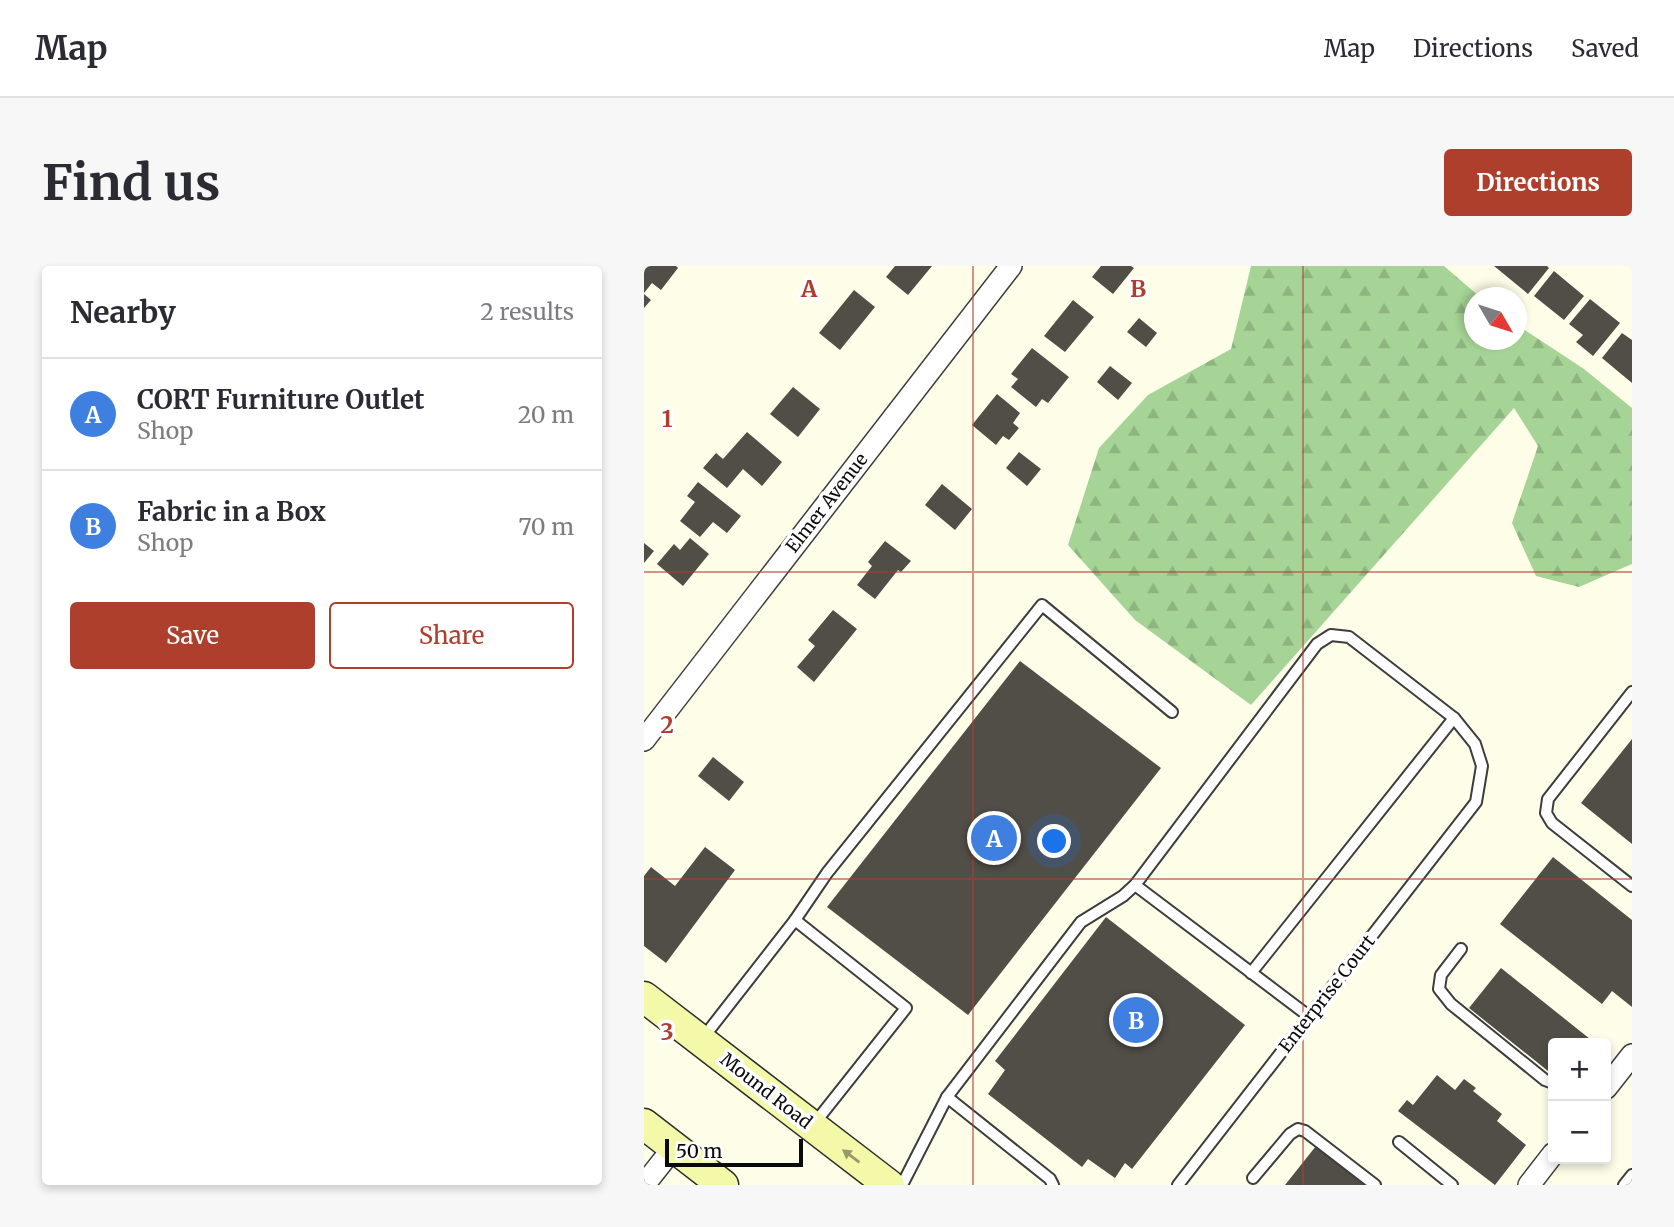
<!DOCTYPE html>
<html lang="en">
<head>
<meta charset="utf-8">
<style>
	:root { --surface:#fff; --page:#f7f7f7; --text:#2b2b33; --muted:#7c7c81; --line:#e1e1e2; --accent:#ae3f2d }
	body { margin:0; font-family:Merriweather,serif; background:var(--page); color:var(--text) }
	.controls { position:absolute; right:21px; bottom:21px; display:grid; overflow:hidden; border-radius:7px; box-shadow:0 4px 10px #0003 }
	.controls button { width:63px; height:63px; display:grid; place-items:center; padding:0; border:0; border-bottom:2px solid var(--line); background:var(--surface); color:var(--text); font:35px sans-serif }
	.compass { position:absolute; left:820px; top:21px; width:63px; height:63px; border-radius:50%; background:var(--surface); box-shadow:0 4px 10px #0003; rotate:129deg }
	.scale { position:absolute; left:21px; bottom:18px; width:138px; box-sizing:border-box; padding-left:7px; border:4px solid #0a0a0a; border-top:0; font-size:19px; line-height:24px; white-space:nowrap; color:#0a0a0a; -webkit-text-stroke:5px #fff; paint-order:stroke }
	.you { position:absolute; left:411px; top:576px; width:24px; height:24px; margin:-18px; border:5px solid #fff; border-radius:50%; background:#1a73e8; box-shadow:0 0 0 10px #1a73e833 }
	.badge { display:grid; place-items:center; width:46px; height:46px; border-radius:50%; background:var(--accent); color:#fff; font-size:23px; font-weight:700 }
	.pin { position:absolute; translate:-50% -50%; border:4px solid #fff; box-shadow:0 2px 7px #0006 }
	.list { margin:0; padding:0; list-style:none }
	h2 { display:flex; justify-content:space-between; align-items:center; height:91px; margin:0; padding:0 28px; font-size:30px }
	h2 small { font-size:23px; font-weight:400; color:var(--muted) }
	.list li { display:grid; grid-template-columns:46px 1fr auto; gap:21px; align-items:center; box-sizing:border-box; height:112px; padding:0 28px; border-top:2px solid var(--line) }
	.list b { display:block; font-size:26px; white-space:nowrap }
	.list p { margin:0; font-size:23px; white-space:nowrap; color:var(--muted) }
	.list em { font-size:23px; font-style:normal; color:var(--muted) }
	.actions { display:flex; gap:14px; padding:21px 28px }
	.actions a { flex:1; padding:16px 0; border:2px solid var(--accent); border-radius:7px; text-align:center; font-size:24px; color:var(--accent) }
	.actions .main { background:var(--accent); color:#fff }
	.map { position:relative; flex:none; width:988px; height:919px; overflow:hidden; border-radius:7px }
	header { display:flex; align-items:center; gap:42px; box-sizing:border-box; height:98px; padding:0 35px; background:var(--surface); border-bottom:2px solid var(--line) }
	header strong { font-size:33px }
	nav { display:flex; gap:38px; margin-inline-start:auto; font-size:24px }
	.intro { display:flex; align-items:center; justify-content:space-between; box-sizing:border-box; height:168px; padding:0 42px }
	h1 { margin:0; font-size:49px }
	.button { padding:18px 32px; border-radius:7px; background:var(--accent); color:#fff; font-size:24px; font-weight:700 }
	main { display:flex; gap:42px; padding:0 42px }
	aside { flex:1; background:var(--surface); border-radius:7px; box-shadow:0 4px 10px #0003 }
	.map>svg:first-child { display:block }
</style>
</head>
<body>
<header>
<strong>Map</strong>
<nav><a>Map</a><a>Directions</a><a>Saved</a></nav>
</header>
<div class="intro"><h1>Find us</h1><a class="button">Directions</a></div>
<main>
<aside>
<h2>Nearby<small>2 results</small></h2>
<ul class="list">
<li><span class="badge" style="background:#3f7fe0">A</span><div><b>CORT Furniture Outlet</b><p>Shop</p></div><em>20 m</em></li>
<li><span class="badge" style="background:#3f7fe0">B</span><div><b>Fabric in a Box</b><p>Shop</p></div><em>70 m</em></li>
</ul>
<div class="actions"><a class="main">Save</a><a>Share</a></div>
</aside>
<div class="map">
<svg width="988" height="919" viewBox="0 0 988 919">
	<defs>
		<pattern id="forest-firs" width="22" height="20" patternUnits="userSpaceOnUse" patternTransform="scale(1.75)"><rect width="22" height="20" fill="#a6d496"/><path d="M5 1l3.5 6h-7zM16 11l3.5 6h-7z" fill="#8eb580"/></pattern>
	</defs>
	<rect width="100%" height="100%" fill="#fdfde8"/>
	<!-- forest -->
	<path fill="url(#forest-firs)" d="M 607,0 L 800,0 L 836,31 L 830,32 L 830,74 L 872,74 L 873,59 L 940,103 L 988,142 L 988,298 L 935,321 L 892,310 L 868,257 L 894,180 L 870,142 L 607,439 L 491,354 L 424,279 L 455,182 L 504,129 L 587,83 Z"/>
	<!-- building -->
	<g fill="#514d47">
		<path d="M 0,0 L 32,0 L 34,2 L 17,24 L 8,17 L 0,27 Z"/>
		<path d="M 251,0 L 288,0 L 264,29 L 242,11 Z"/>
		<path d="M 457,0 L 487,0 L 490,2 L 469,28 L 448,11 Z"/>
		<path d="M 850,0 L 903,0 L 905,2 L 884,28 Z"/>
		<path d="M 910,5 L 940,30 L 920,54 L 890,30 Z"/>
		<path d="M 210,24 L 231,41 L 196,84 L 175,67 Z"/>
		<path d="M 0,28 L 7,34 L 0,42 Z"/>
		<path d="M 946,33 L 976,57 L 949,90 L 932,76 L 939,69 L 925,58 Z"/>
		<path d="M 429,34 L 450,51 L 421,86 L 400,70 Z"/>
		<path d="M 495,52 L 513,67 L 502,81 L 483,66 Z"/>
		<path d="M 978,67 L 988,74 L 988,117 L 958,92 Z"/>
		<path d="M 388,82 L 425,111 L 404,137 L 398,133 L 392,141 L 367,121 L 374,113 L 367,108 Z"/>
		<path d="M 466,100 L 488,117 L 474,134 L 453,116 Z"/>
		<path d="M 149,121 L 176,143 L 154,171 L 126,148 Z"/>
		<path d="M 353,128 L 376,147 L 369,157 L 375,162 L 365,174 L 359,170 L 352,179 L 328,159 Z"/>
		<path d="M 103,166 L 138,196 L 118,220 L 99,203 L 83,222 L 59,202 L 72,187 L 79,193 Z"/>
		<path d="M 375,186 L 397,203 L 383,220 L 362,202 Z"/>
		<path d="M 54,216 L 97,250 L 83,267 L 69,256 L 56,271 L 36,255 L 51,236 L 43,230 Z"/>
		<path d="M 298,218 L 328,243 L 311,264 L 281,239 Z"/>
		<path d="M 46,272 L 65,288 L 39,320 L 13,298 L 30,278 L 36,284 Z"/>
		<path d="M 241,275 L 267,295 L 257,306 L 254,304 L 231,333 L 213,319 L 228,300 L 224,296 Z"/>
		<path d="M 0,277 L 10,285 L 0,297 Z"/>
		<path d="M 189,344 L 213,363 L 170,416 L 153,401 L 171,380 L 164,374 Z"/>
		<path d="M 376,395 L 517,502 L 324,749 L 183,641 Z"/>
		<path d="M 988,473 L 988,578 L 937,537 Z"/>
		<path d="M 69,491 L 100,516 L 85,535 L 54,510 Z"/>
		<path d="M 61,581 L 91,604 L 22,697 L 0,680 L 0,610 L 7,601 L 31,620 Z"/>
		<path d="M 909,591 L 988,654 L 988,741 L 968,725 L 958,738 L 856,658 Z"/>
		<path d="M 462,651 L 601,759 L 488,903 L 481,897 L 471,912 L 444,893 L 438,901 L 344,828 L 361,804 L 351,795 Z"/>
		<path d="M 857,702 L 951,777 L 909,777 L 909,809 L 825,742 Z"/>
		<path d="M 793,809 L 811,824 L 820,813 L 832,822 L 829,825 L 858,848 L 853,855 L 882,879 L 851,919 L 754,845 L 763,834 L 769,839 Z"/>
		<path d="M 672,880 L 721,919 L 641,919 Z"/>
	</g>
	<g fill="none" stroke-linecap="round" stroke-linejoin="round">
		<defs>
			<g id="service">
				<path d="M 988,426 L 904,533 L 902,547 L 908,557 L 988,620"/>
				<path d="M 491,619 L 666,751"/>
				<path d="M 151,654 L 183,607 L 398,339 L 528,446"/>
				<path d="M 817,683 L 797,709 L 795,723 L 807,738 L 901,814 L 909,817"/>
				<path d="M 607,707 L 810,452"/>
				<path d="M 59,772 L 151,654 L 262,742 L 170,858"/>
				<path d="M 303,831 L 406,913 L 409,919"/>
				<path d="M 755,876 L 808,919"/>
				<path d="M 609,912 L 646,868 L 654,863 L 661,865 L 731,919"/>
				<path d="M 258,919 L 303,831 L 437,656 L 479,630 L 491,619 L 673,378 L 687,369 L 705,371 L 810,452 L 831,478 L 838,500 L 832,536 L 534,919"/>
				<path d="M 980,919 L 988,909"/>
			</g>
			<g id="minor">
				<path d="M 0,474 L 367,0"/>
				<path d="M 962,822 L 988,789"/>
				<path d="M 0,919 L 30,881"/>
				<path d="M 885,919 L 909,888"/>
			</g>
			<g id="secondary">
				<path d="M 0,731 L 245,919"/>
				<path d="M 0,858 L 79,919"/>
			</g>
		</defs>
		<!-- service casing -->
		<use href="#service" stroke="#3d3d3d" stroke-width="14"/>
		<!-- minor casing -->
		<use href="#minor" stroke="#3d3d3d" stroke-width="24"/>
		<!-- secondary casing -->
		<use href="#secondary" stroke="#2c2c2c" stroke-width="33"/>
		<!-- service -->
		<use href="#service" stroke="#fff" stroke-width="10"/>
		<!-- minor -->
		<use href="#minor" stroke="#fff" stroke-width="21"/>
		<!-- secondary -->
		<use href="#secondary" stroke="#f3f9a8" stroke-width="30"/>
	</g>
	<!-- one-way arrows -->
	<defs><path id="oneway-solid" d="M-6-.8H1V-3.2L6.5 0L1 3.2V.8H-6Z" transform="scale(1.75)"/></defs>
	<use fill="#969969" href="#oneway-solid" transform="translate(207 890) rotate(-143)"/>
	<!-- grid -->
	<path fill="none" stroke="#ae3f2d" stroke-width="2" stroke-opacity="0.55" d="M 329,0 L 329,919M 659,0 L 659,919M 0,306 L 988,306M 0,613 L 988,613"/>
	<g text-anchor="middle" stroke-width="7" stroke-linejoin="round" paint-order="stroke">
		<!-- street labels -->
		<g font-size="18" fill="#0a0a0a" stroke="#fff">
			<text transform="translate(183 237) rotate(-52)" y="6">Elmer Avenue</text>
			<text transform="translate(683 728) rotate(-52)" y="6">Enterprise Court</text>
			<text transform="translate(122 825) rotate(38)" y="6">Mound Road</text>
		</g>
	</g>
	<g font-size="23" text-anchor="middle" font-weight="bold" fill="#ae3f2d" stroke="#fff" stroke-width="7" stroke-linejoin="round" paint-order="stroke">
		<text x="165" y="31">A</text>
		<text x="494" y="31">B</text>
		<text x="23" y="161">1</text>
		<text x="23" y="467">2</text>
		<text x="23" y="774">3</text>
	</g>
</svg>
<div class="controls">
<button>+</button>
<button>−</button>
</div>
<svg class="compass" viewBox="-18 -18 36 36"><path d="M0-13l5 13h-10z" fill="#e53935"/><path d="M0 13l5-13h-10z" fill="#7c7c81"/></svg>
<div class="scale">50 m</div>
<div class="you"></div>
<div class="pin badge" style="left:350px;top:572px;background:#3f7fe0">A</div>
<div class="pin badge" style="left:492px;top:754px;background:#3f7fe0">B</div>
</div>
</main>
</body>
</html>
